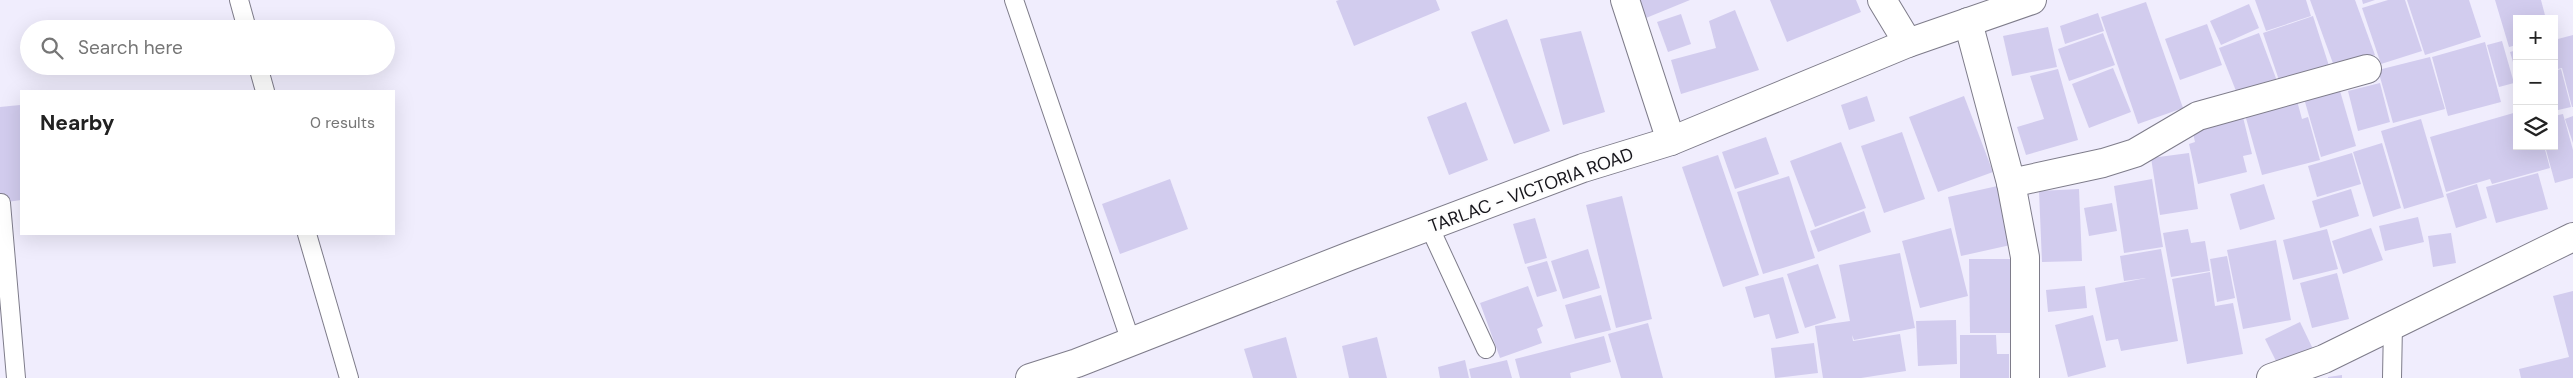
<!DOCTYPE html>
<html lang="en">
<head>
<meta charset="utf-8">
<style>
	:root { --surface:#fff; --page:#f2f2f2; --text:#222; --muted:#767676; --line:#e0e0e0 }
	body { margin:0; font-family:"DM Sans",sans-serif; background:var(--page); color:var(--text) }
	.controls { position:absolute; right:15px; top:15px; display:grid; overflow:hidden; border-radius:0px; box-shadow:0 5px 20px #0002 }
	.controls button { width:45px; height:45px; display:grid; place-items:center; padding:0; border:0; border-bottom:1px solid var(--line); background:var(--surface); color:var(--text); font:25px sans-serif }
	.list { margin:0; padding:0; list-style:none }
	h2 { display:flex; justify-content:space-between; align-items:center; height:65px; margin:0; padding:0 20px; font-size:21px }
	h2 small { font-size:16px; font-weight:400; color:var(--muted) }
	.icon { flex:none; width:28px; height:28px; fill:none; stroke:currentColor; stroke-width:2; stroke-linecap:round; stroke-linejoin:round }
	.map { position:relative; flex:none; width:2573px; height:378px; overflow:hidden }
	.search { position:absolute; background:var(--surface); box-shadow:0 5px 20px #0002; left:20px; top:20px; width:375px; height:55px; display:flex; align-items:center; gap:12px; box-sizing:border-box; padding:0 18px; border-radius:28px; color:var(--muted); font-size:19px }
	.panel { position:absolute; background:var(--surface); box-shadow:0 5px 20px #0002; left:20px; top:90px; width:375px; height:145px; border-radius:0px }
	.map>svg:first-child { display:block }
</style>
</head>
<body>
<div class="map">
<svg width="2573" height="378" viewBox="0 0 2573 378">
	<rect width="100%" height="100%" fill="#f0edfd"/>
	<!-- building -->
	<g fill="#d2ccee">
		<path d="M 1339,0 L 1436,0 L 1440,10 L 1354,46 L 1336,1 Z"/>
		<path d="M 1638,0 L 1690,0 L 1646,18 Z"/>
		<path d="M 1770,0 L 1856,0 L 1861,12 L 1787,42 Z"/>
		<path d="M 2255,0 L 2306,0 L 2311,16 L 2266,31 Z"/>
		<path d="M 2310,0 L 2355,0 L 2375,55 L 2335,69 Z"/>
		<path d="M 2362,0 L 2375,0 L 2363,4 Z"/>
		<path d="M 2388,0 L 2405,0 L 2422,51 L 2381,64 L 2362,8 Z"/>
		<path d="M 2407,0 L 2469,0 L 2481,37 L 2425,55 Z"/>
		<path d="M 2495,0 L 2541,0 L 2546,19 L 2517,19 L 2517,45 L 2509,47 Z"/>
		<path d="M 2146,2 L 2183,108 L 2138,124 L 2101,17 Z"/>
		<path d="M 2249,4 L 2259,28 L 2221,45 L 2210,21 Z"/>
		<path d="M 1735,10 L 1759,70 L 1681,94 L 1671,60 L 1716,48 L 1709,21 Z"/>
		<path d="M 2098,13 L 2104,31 L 2065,44 L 2060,26 Z"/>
		<path d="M 1681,14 L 1691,44 L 1668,52 L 1657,22 Z"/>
		<path d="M 2313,16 L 2331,72 L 2282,89 L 2263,33 Z"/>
		<path d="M 1507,19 L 1550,131 L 1514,144 L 1471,32 Z"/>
		<path d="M 2207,24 L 2222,65 L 2180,80 L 2165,39 Z"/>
		<path d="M 2048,27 L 2057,67 L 2012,76 L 2003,36 Z"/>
		<path d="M 1581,31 L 1605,112 L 1563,125 L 1540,39 Z"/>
		<path d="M 2103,33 L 2115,65 L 2069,81 L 2058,49 Z"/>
		<path d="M 2259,33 L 2277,81 L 2238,96 L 2219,48 Z"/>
		<path d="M 2573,35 L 2573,107 L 2572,107 L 2562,68 L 2554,70 L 2554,40 Z"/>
		<path d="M 2502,41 L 2514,83 L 2499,87 L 2487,45 Z"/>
		<path d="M 2485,42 L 2501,102 L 2448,116 L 2432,57 Z"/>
		<path d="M 2517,50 L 2517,72 L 2516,72 L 2510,52 Z"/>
		<path d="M 2430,57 L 2445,109 L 2393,123 L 2378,70 Z"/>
		<path d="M 2113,68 L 2131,112 L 2089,128 L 2072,84 Z"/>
		<path d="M 2058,69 L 2078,140 L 2026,155 L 2017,127 L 2044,119 L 2030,76 Z"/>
		<path d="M 2561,69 L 2571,107 L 2554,111 L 2554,71 Z"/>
		<path d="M 2380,83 L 2390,122 L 2358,131 L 2348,91 Z"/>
		<path d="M 2338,84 L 2356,146 L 2321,157 L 2303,95 Z"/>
		<path d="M 1867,96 L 1875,121 L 1849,130 L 1841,105 Z"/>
		<path d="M 1964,96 L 1993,172 L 1938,192 L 1909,117 Z"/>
		<path d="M 2296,97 L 2302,119 L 2308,117 L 2320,160 L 2262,175 L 2244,111 Z"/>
		<path d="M 1466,102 L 1488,160 L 1449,175 L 1427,117 Z"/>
		<path d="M 20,105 L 21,200 L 0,203 L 0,107 Z"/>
		<path d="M 2517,112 L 2517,146 L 2544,146 L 2550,168 L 2492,184 L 2490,179 L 2446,192 L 2430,137 Z"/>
		<path d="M 2242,113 L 2252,154 L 2243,156 L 2247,172 L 2198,184 L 2189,144 L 2195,142 L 2191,124 Z"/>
		<path d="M 2563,114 L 2573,150 L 2573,178 L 2555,183 L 2545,146 L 2554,146 L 2554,116 Z"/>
		<path d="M 2573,116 L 2573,143 L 2565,119 Z"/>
		<path d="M 2421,119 L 2444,197 L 2404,209 L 2381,131 Z"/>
		<path d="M 1902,132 L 1925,199 L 1884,213 L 1861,146 Z"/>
		<path d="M 1766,137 L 1779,174 L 1735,189 L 1722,152 Z"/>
		<path d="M 1841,142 L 1866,208 L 1815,227 L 1790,161 Z"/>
		<path d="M 2382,143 L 2401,208 L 2373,217 L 2353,152 Z"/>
		<path d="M 2189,153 L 2198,209 L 2160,215 L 2151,158 Z"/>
		<path d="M 2352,153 L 2361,184 L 2317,197 L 2308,166 Z"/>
		<path d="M 1718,155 L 1759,275 L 1723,287 L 1682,167 Z"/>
		<path d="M 2538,173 L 2548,209 L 2496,223 L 2486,187 Z"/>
		<path d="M 1789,176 L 1815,258 L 1763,274 L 1737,192 Z"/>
		<path d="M 1170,179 L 1188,229 L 1120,254 L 1102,204 Z"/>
		<path d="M 2152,179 L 2163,247 L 2124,253 L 2114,186 Z"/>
		<path d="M 2264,184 L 2275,219 L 2240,230 L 2230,194 Z"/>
		<path d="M 2477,184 L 2487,218 L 2456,228 L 2446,194 Z"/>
		<path d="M 2002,185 L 2015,244 L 1961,256 L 1948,197 Z"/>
		<path d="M 2079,189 L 2082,261 L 2042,262 L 2039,191 Z"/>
		<path d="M 2351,189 L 2359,216 L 2320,228 L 2312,201 Z"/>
		<path d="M 1622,196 L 1652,319 L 1616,328 L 1586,205 Z"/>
		<path d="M 2112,203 L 2117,231 L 2089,236 L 2084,208 Z"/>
		<path d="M 1864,211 L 1871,232 L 1818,252 L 1810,231 Z"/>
		<path d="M 2418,217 L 2424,242 L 2385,251 L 2379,226 Z"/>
		<path d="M 1535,218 L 1547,258 L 1525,264 L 1513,224 Z"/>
		<path d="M 1951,228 L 1968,296 L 1920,308 L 1902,241 Z"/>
		<path d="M 2371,228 L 2383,260 L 2343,274 L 2332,241 Z"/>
		<path d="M 2188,229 L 2191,243 L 2205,241 L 2210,271 L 2171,277 L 2163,233 Z"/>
		<path d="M 2327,229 L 2338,269 L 2293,280 L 2283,240 Z"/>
		<path d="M 2451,233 L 2456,263 L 2433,267 L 2428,236 Z"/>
		<path d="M 2276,240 L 2291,320 L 2243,329 L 2227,250 Z"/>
		<path d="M 1588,249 L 1600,288 L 1563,299 L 1551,261 Z"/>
		<path d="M 2161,249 L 2178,341 L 2121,351 L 2118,339 L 2106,341 L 2095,288 L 2146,278 L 2124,281 L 2120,256 Z"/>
		<path d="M 1900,253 L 1915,328 L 1854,340 L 1852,335 L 1853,341 L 1900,334 L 1906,371 L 1861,378 L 1823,378 L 1815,326 L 1850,321 L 1839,265 Z"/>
		<path d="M 2227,256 L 2235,298 L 2217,302 L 2210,259 Z"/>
		<path d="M 1969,259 L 2016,259 L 2017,333 L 1970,333 Z"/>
		<path d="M 1547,261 L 1557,291 L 1537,297 L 1527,267 Z"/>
		<path d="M 1818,264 L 1836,318 L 1805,328 L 1787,274 Z"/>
		<path d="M 2210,272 L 2215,306 L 2233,303 L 2243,354 L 2187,364 L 2172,279 Z"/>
		<path d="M 2337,273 L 2349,319 L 2312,328 L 2300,283 Z"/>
		<path d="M 1783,277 L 1799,333 L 1776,339 L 1769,314 L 1754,318 L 1745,287 Z"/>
		<path d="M 1528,286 L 1543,326 L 1537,329 L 1542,343 L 1500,358 L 1480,303 Z"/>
		<path d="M 2085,286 L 2087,308 L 2048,312 L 2046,290 Z"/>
		<path d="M 2573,291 L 2573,378 L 2521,378 L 2519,369 L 2569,357 L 2553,296 Z"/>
		<path d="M 1601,295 L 1611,330 L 1575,339 L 1565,305 Z"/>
		<path d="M 2093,315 L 2106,367 L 2068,377 L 2055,325 Z"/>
		<path d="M 1956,320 L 1957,364 L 1918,366 L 1916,321 Z"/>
		<path d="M 2300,322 L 2313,349 L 2278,365 L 2265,339 Z"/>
		<path d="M 1648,323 L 1663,378 L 1621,378 L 1608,334 Z"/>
		<path d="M 1960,335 L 1996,335 L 1997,354 L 2009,354 L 2009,378 L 1960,378 Z"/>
		<path d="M 1604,336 L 1611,362 L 1570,373 L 1571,378 L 1520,378 L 1515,359 Z"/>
		<path d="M 1286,337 L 1297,378 L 1253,378 L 1244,349 Z"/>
		<path d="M 1377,337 L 1387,378 L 1349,378 L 1342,346 Z"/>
		<path d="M 1814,343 L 1818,373 L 1775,378 L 1771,348 Z"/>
		<path d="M 1465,360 L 1469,378 L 1440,378 L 1438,367 Z"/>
		<path d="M 1507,360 L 1512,378 L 1471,378 L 1469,369 Z"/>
		<path d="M 2342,375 L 2342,378 L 2328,378 L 2328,377 Z"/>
	</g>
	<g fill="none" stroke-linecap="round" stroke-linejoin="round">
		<defs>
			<g id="service">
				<path d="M 239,0 L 247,29"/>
				<path d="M 1014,0 L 1131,342"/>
				<path d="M 258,66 L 265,91"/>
				<path d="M 1,203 L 16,378"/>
				<path d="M 1429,226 L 1486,349"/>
				<path d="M 307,234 L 349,378"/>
				<path d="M 2392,378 L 2393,324"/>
			</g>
			<g id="minor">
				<path d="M 1625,0 L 1671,141"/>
				<path d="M 1882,0 L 1908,43"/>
				<path d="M 1968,22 L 2011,183 L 2025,257 L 2025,378"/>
				<path d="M 2011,183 L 2103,163 L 2135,153 L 2198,116 L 2367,69"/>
				<path d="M 2271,378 L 2324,359 L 2573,237"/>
			</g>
			<path id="primary" d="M 1030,378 L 1077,363 L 1350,256 L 1583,168 L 1671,141 L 1908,43 L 2032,0"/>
		</defs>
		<!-- service casing -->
		<use href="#service" stroke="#7e7c8a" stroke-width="20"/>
		<!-- minor casing -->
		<use href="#minor" stroke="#7e7c8a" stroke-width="30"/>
		<!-- primary casing -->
		<use href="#primary" stroke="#7e7c8a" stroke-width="30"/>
		<!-- service -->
		<use href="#service" stroke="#fff" stroke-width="18"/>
		<!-- minor -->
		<use href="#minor" stroke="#fff" stroke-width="28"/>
		<!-- primary -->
		<use href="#primary" stroke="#fff" stroke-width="28"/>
	</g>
	<g text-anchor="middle" stroke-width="4" stroke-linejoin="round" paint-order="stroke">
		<!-- street labels -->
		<g font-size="18" fill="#16151b" stroke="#fdfdfd">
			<text transform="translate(1531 190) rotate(-20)" y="6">TARLAC - VICTORIA ROAD</text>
		</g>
	</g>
</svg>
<div class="controls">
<button>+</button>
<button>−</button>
<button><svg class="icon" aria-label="layers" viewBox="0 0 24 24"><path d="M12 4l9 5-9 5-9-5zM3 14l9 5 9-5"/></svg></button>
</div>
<div class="search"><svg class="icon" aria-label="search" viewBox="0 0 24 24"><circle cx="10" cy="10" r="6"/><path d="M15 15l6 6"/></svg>Search here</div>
<section class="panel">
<h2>Nearby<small>0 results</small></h2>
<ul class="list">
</ul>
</section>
</div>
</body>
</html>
